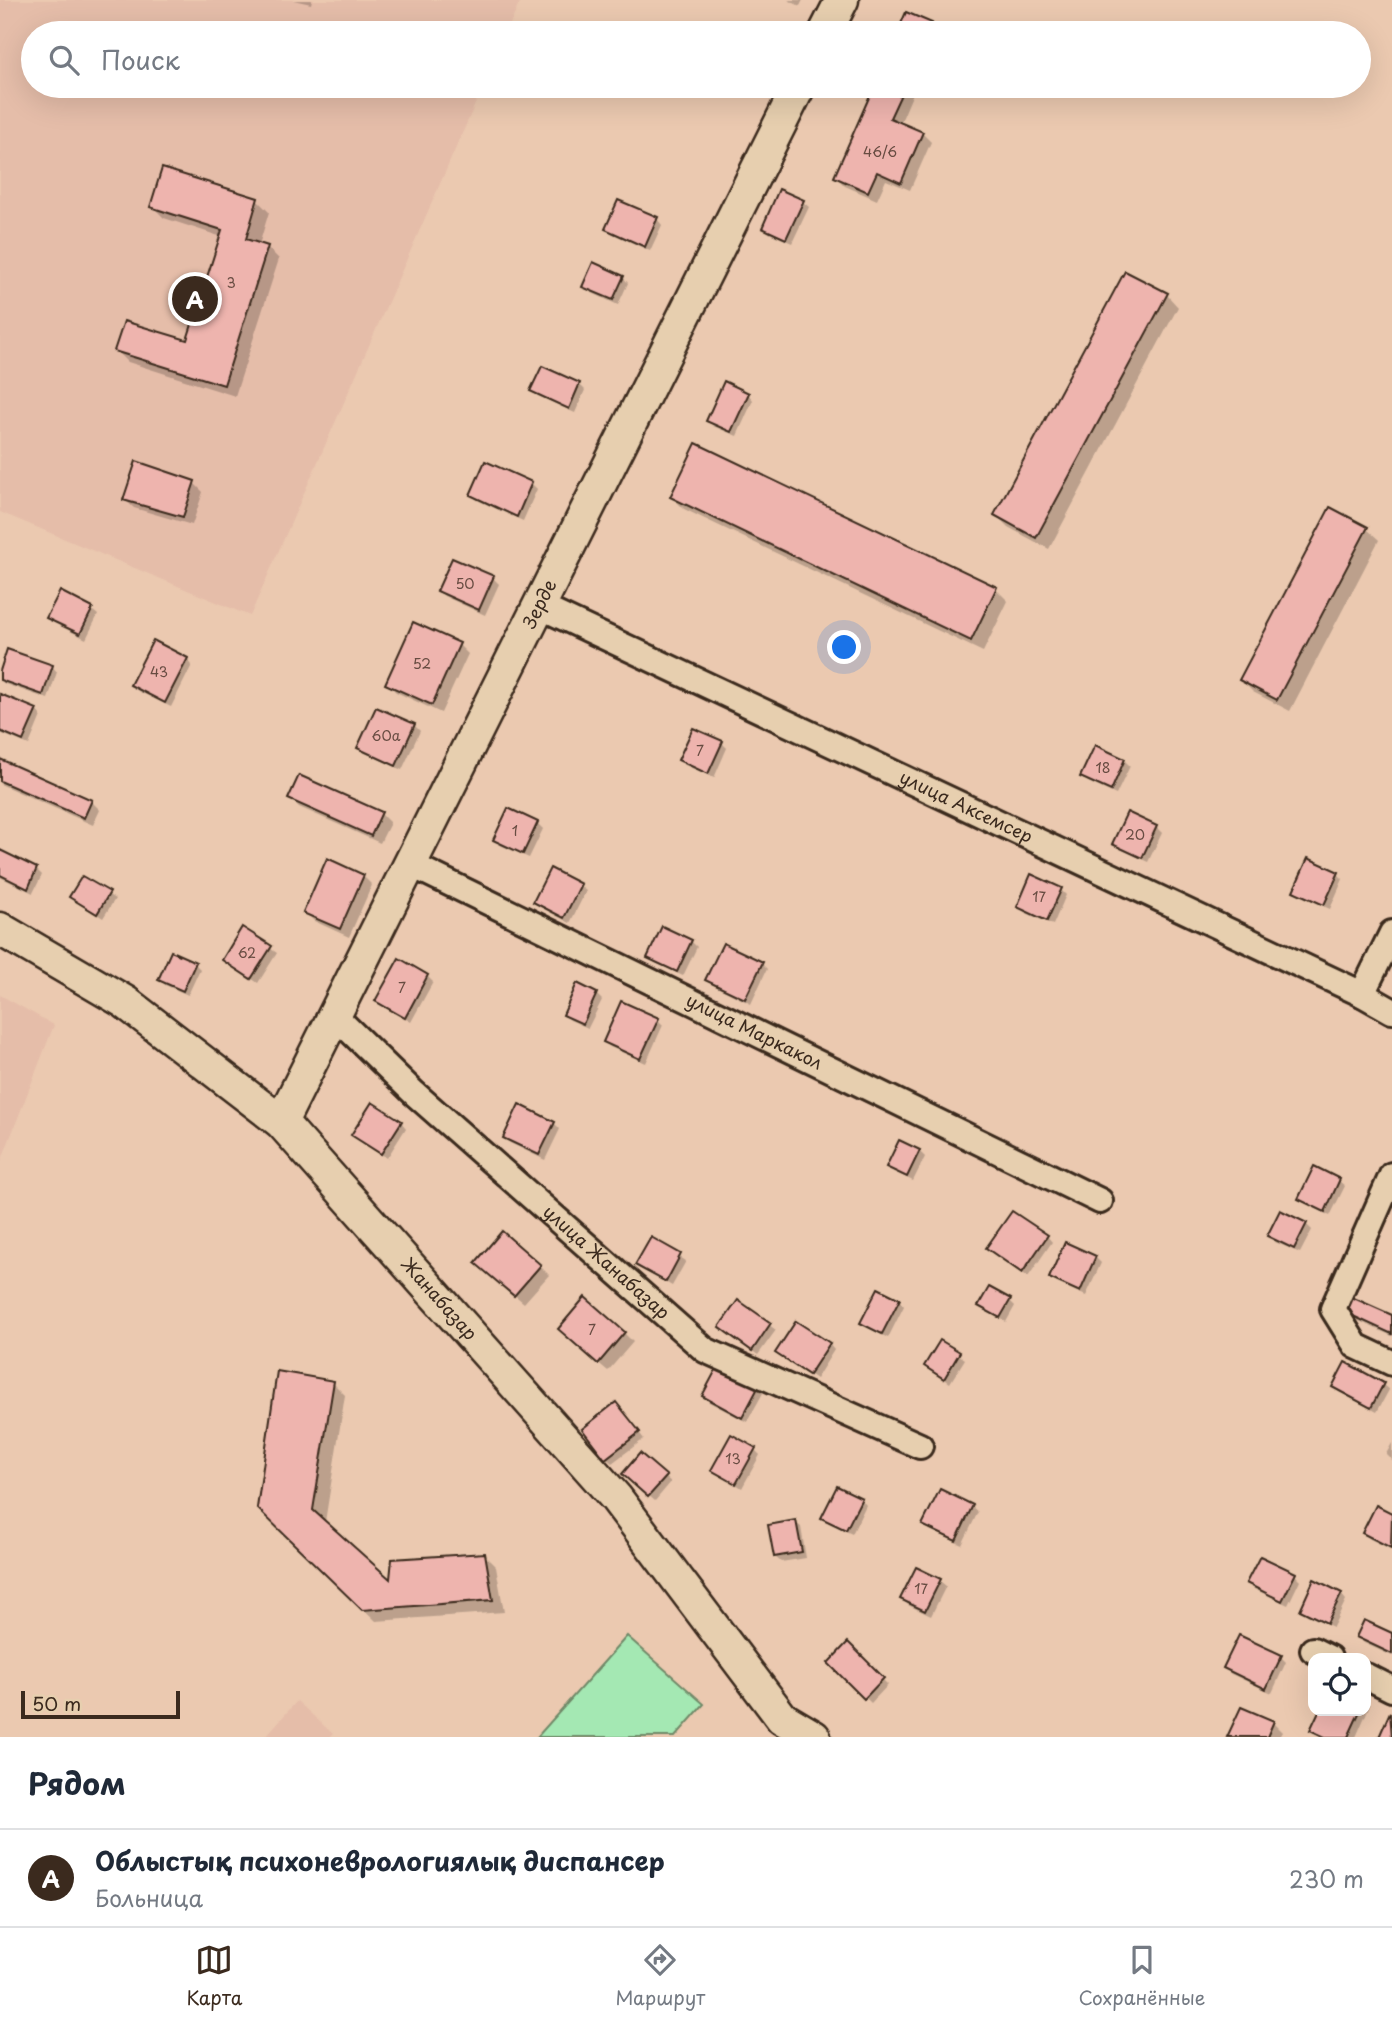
<!DOCTYPE html>
<html lang="ru">
<head>
<meta charset="utf-8">
<style>
	:root { --surface:#fff; --page:#f6f6f7; --text:#1f2937; --muted:#747a83; --line:#e0e1e3; --accent:#3b2a1e }
	body { margin:0; font-family:"Playpen Sans",sans-serif; background:var(--page); color:var(--text) }
	.controls { position:absolute; right:21px; bottom:21px; display:grid; overflow:hidden; border-radius:14px; box-shadow:0 7px 28px #0002 }
	.controls button { width:63px; height:63px; display:grid; place-items:center; padding:0; border:0; border-bottom:2px solid var(--line); background:var(--surface); color:var(--text); font:35px sans-serif }
	.scale { position:absolute; left:21px; bottom:18px; width:159px; box-sizing:border-box; padding-left:7px; border:4px solid #3b2a1e; border-top:0; font-size:19px; line-height:24px; white-space:nowrap; color:#3b2a1e; -webkit-text-stroke:5px #e7cfaf; paint-order:stroke }
	.you { position:absolute; left:845px; top:648px; width:24px; height:24px; margin:-18px; border:5px solid #fff; border-radius:50%; background:#1a73e8; box-shadow:0 0 0 10px #1a73e833 }
	.badge { display:grid; place-items:center; width:46px; height:46px; border-radius:50%; background:var(--accent); color:#fff; font-size:23px; font-weight:700 }
	.pin { position:absolute; translate:-50% -50%; border:4px solid #fff; box-shadow:0 2px 7px #0006 }
	.list { margin:0; padding:0; list-style:none }
	h2 { display:flex; justify-content:space-between; align-items:center; height:91px; margin:0; padding:0 28px; font-size:30px }
	h2 small { font-size:23px; font-weight:400; color:var(--muted) }
	.list li { display:grid; grid-template-columns:46px 1fr auto; gap:21px; align-items:center; box-sizing:border-box; height:98px; padding:0 28px; border-top:2px solid var(--line) }
	.list b { display:block; font-size:26px; white-space:nowrap }
	.list p { margin:0; font-size:23px; white-space:nowrap; color:var(--muted) }
	.list em { font-size:23px; font-style:normal; color:var(--muted) }
	.icon { flex:none; width:38px; height:38px; fill:none; stroke:currentColor; stroke-width:2; stroke-linecap:round; stroke-linejoin:round }
	.map { position:relative; flex:none; width:1392px; height:1737px; overflow:hidden }
	.search { position:absolute; background:var(--surface); box-shadow:0 7px 28px #0002; left:21px; right:21px; top:21px; height:77px; display:flex; align-items:center; gap:18px; box-sizing:border-box; padding:0 24px; border-radius:38px; color:var(--muted); font-size:26px }
	.sheet { height:189px; background:var(--surface) }
	nav { display:flex; justify-content:space-around; align-items:center; box-sizing:border-box; height:98px; border-top:2px solid var(--line); background:var(--surface); font-size:19px; color:var(--muted) }
	nav a { display:grid; justify-items:center; gap:4px }
	nav .on { color:var(--accent) }
	.map>svg:first-child { display:block }
</style>
</head>
<body>
<div class="map">
<svg width="1392" height="1737" viewBox="0 0 1392 1737">
	<rect width="100%" height="100%" fill="#ebc9b0"/>
	<filter id="ink" filterUnits="userSpaceOnUse"><feTurbulence type="fractalNoise" baseFrequency=".0143" numOctaves="2"/><feDisplacementMap in="SourceGraphic" scale="14" xChannelSelector="R" yChannelSelector="G"/><feConvolveMatrix kernelMatrix="1 2 1 2 8 2 1 2 1" color-interpolation-filters="sRGB"/></filter>
	<g filter="url(#ink)">
		<!-- built -->
		<g fill="#e5bda9">
			<path d="M 0,0 L 521,0 L 506,33 L 33,33 L 33,86 L 483,86 L 250,616 L 0,512 Z"/>
			<path d="M 0,995 L 54,1025 L 0,1164 Z"/>
			<path d="M 297,1701 L 333,1734 L 330,1737 L 265,1737 Z"/>
		</g>
		<!-- green -->
		<path fill="#a4e8b3" stroke="#708968" stroke-width="2" d="M 627,1636 L 704,1704 L 675,1737 L 537,1737 Z"/>
		<!-- shadow -->
		<g fill="#0003">
			<path d="M 293,0 L 312,0 L 311,4 Z"/>
			<path d="M 788,0 L 803,0 L 800,6 Z"/>
			<path d="M 907,15 L 931,25 L 939,33 L 899,33 Z"/>
			<path d="M 876,86 L 916,86 L 900,124 L 922,133 L 931,142 L 910,190 L 886,180 L 877,200 L 845,186 L 836,177 Z"/>
			<path d="M 163,170 L 257,200 L 269,212 L 259,245 L 267,247 L 279,259 L 235,396 L 128,362 L 116,350 L 188,342 L 222,237 L 164,218 L 152,206 Z"/>
			<path d="M 803,202 L 809,207 L 792,243 L 769,233 L 764,228 Z"/>
			<path d="M 657,219 L 662,225 L 650,251 L 613,234 L 607,229 Z"/>
			<path d="M 623,277 L 628,283 L 618,305 L 590,292 L 584,286 Z"/>
			<path d="M 1167,295 L 1178,307 L 1049,549 L 1008,527 L 996,515 Z"/>
			<path d="M 579,384 L 585,390 L 575,413 L 538,396 L 532,391 Z"/>
			<path d="M 748,394 L 753,400 L 737,436 L 713,426 L 708,420 Z"/>
			<path d="M 194,483 L 203,492 L 192,525 L 134,508 L 125,500 Z"/>
			<path d="M 531,483 L 537,489 L 523,521 L 477,500 L 472,495 Z"/>
			<path d="M 672,497 L 996,589 L 1008,601 L 983,652 L 684,509 Z"/>
			<path d="M 1367,529 L 1379,540 L 1290,711 L 1253,692 L 1241,680 Z"/>
			<path d="M 493,578 L 499,584 L 485,615 L 444,596 L 439,591 Z"/>
			<path d="M 92,610 L 98,615 L 86,639 L 54,623 L 49,617 Z"/>
			<path d="M 413,624 L 459,645 L 468,654 L 441,713 L 396,692 L 387,683 Z"/>
			<path d="M 187,659 L 192,665 L 171,707 L 138,691 L 133,685 Z"/>
			<path d="M 52,666 L 57,672 L 48,699 L 5,684 L 0,680 L 0,676 Z"/>
			<path d="M 0,696 L 36,710 L 41,716 L 29,745 L 0,733 Z"/>
			<path d="M 414,725 L 420,731 L 402,770 L 365,753 L 359,748 Z"/>
			<path d="M 722,743 L 727,748 L 714,778 L 685,765 L 680,760 Z"/>
			<path d="M 1124,760 L 1130,766 L 1116,795 L 1088,782 L 1083,777 Z"/>
			<path d="M 0,761 L 91,801 L 100,810 L 93,825 L 0,784 Z"/>
			<path d="M 290,798 L 381,814 L 390,823 L 380,843 L 299,807 Z"/>
			<path d="M 537,823 L 543,829 L 529,858 L 500,845 L 495,840 Z"/>
			<path d="M 1156,827 L 1162,833 L 1148,862 L 1120,849 L 1114,844 Z"/>
			<path d="M 0,852 L 36,869 L 42,875 L 33,893 L 0,877 Z"/>
			<path d="M 551,870 L 580,886 L 586,891 L 570,923 L 540,907 L 535,902 Z"/>
			<path d="M 1338,874 L 1343,879 L 1330,909 L 1301,896 L 1296,890 Z"/>
			<path d="M 363,876 L 372,885 L 349,937 L 314,921 L 305,912 Z"/>
			<path d="M 82,878 L 115,899 L 103,918 L 71,897 Z"/>
			<path d="M 1061,890 L 1066,895 L 1053,925 L 1024,912 L 1019,906 Z"/>
			<path d="M 243,930 L 277,953 L 258,983 L 224,960 Z"/>
			<path d="M 691,941 L 697,947 L 683,976 L 655,963 L 649,958 Z"/>
			<path d="M 195,964 L 200,969 L 188,995 L 165,985 L 160,979 Z"/>
			<path d="M 762,964 L 767,969 L 751,1004 L 713,985 L 707,980 Z"/>
			<path d="M 427,976 L 433,982 L 411,1022 L 377,1001 Z"/>
			<path d="M 596,994 L 602,1000 L 588,1028 L 570,1020 L 565,1015 Z"/>
			<path d="M 658,1020 L 663,1025 L 646,1063 L 610,1047 L 605,1042 Z"/>
			<path d="M 401,1122 L 406,1128 L 387,1158 L 353,1135 Z"/>
			<path d="M 554,1123 L 560,1129 L 545,1160 L 510,1143 L 505,1138 Z"/>
			<path d="M 919,1151 L 925,1157 L 913,1181 L 894,1172 L 888,1167 Z"/>
			<path d="M 1315,1169 L 1339,1181 L 1345,1186 L 1330,1216 L 1306,1204 L 1300,1199 Z"/>
			<path d="M 1306,1224 L 1312,1230 L 1300,1253 L 1275,1242 L 1269,1236 Z"/>
			<path d="M 1047,1236 L 1052,1242 L 1028,1277 L 988,1248 Z"/>
			<path d="M 652,1239 L 686,1261 L 672,1286 L 637,1265 Z"/>
			<path d="M 1095,1257 L 1101,1263 L 1086,1296 L 1057,1283 L 1051,1277 Z"/>
			<path d="M 540,1266 L 549,1275 L 524,1303 L 486,1271 Z"/>
			<path d="M 899,1300 L 904,1306 L 888,1338 L 868,1328 L 862,1323 Z"/>
			<path d="M 1009,1300 L 1015,1306 L 1006,1322 L 980,1305 Z"/>
			<path d="M 738,1302 L 776,1330 L 758,1355 L 726,1332 Z"/>
			<path d="M 1343,1310 L 1392,1317 L 1392,1336 L 1348,1316 Z"/>
			<path d="M 624,1333 L 633,1342 L 608,1371 L 569,1338 Z"/>
			<path d="M 941,1342 L 965,1359 L 950,1383 L 926,1366 Z"/>
			<path d="M 829,1344 L 834,1350 L 816,1379 L 778,1353 Z"/>
			<path d="M 1346,1365 L 1383,1385 L 1389,1390 L 1377,1412 L 1339,1392 L 1334,1386 Z"/>
			<path d="M 333,1383 L 345,1395 L 325,1522 L 392,1582 L 484,1555 L 496,1567 L 504,1612 L 376,1621 L 259,1508 Z"/>
			<path d="M 758,1387 L 763,1393 L 747,1422 L 709,1402 L 704,1396 Z"/>
			<path d="M 622,1410 L 644,1439 L 612,1463 L 606,1458 Z"/>
			<path d="M 1392,1443 L 1392,1460 L 1386,1454 Z"/>
			<path d="M 755,1450 L 760,1455 L 742,1488 L 713,1469 Z"/>
			<path d="M 665,1477 L 671,1482 L 655,1501 L 630,1479 Z"/>
			<path d="M 940,1491 L 972,1507 L 978,1512 L 962,1545 L 930,1530 L 924,1524 Z"/>
			<path d="M 861,1499 L 866,1505 L 852,1534 L 829,1523 L 823,1518 Z"/>
			<path d="M 1377,1507 L 1392,1514 L 1392,1550 L 1370,1539 L 1364,1533 Z"/>
			<path d="M 795,1522 L 801,1527 L 806,1558 L 781,1562 L 775,1557 Z"/>
			<path d="M 1295,1575 L 1300,1580 L 1288,1605 L 1254,1589 L 1248,1583 Z"/>
			<path d="M 940,1581 L 946,1586 L 931,1616 L 908,1605 L 902,1599 Z"/>
			<path d="M 1341,1594 L 1346,1600 L 1333,1627 L 1307,1615 L 1302,1610 Z"/>
			<path d="M 1392,1635 L 1392,1656 L 1364,1643 L 1358,1637 Z"/>
			<path d="M 848,1645 L 888,1685 L 871,1703 L 830,1663 Z"/>
			<path d="M 1281,1657 L 1286,1662 L 1272,1693 L 1231,1674 L 1225,1668 Z"/>
			<path d="M 1366,1701 L 1370,1705 L 1356,1737 L 1321,1737 L 1312,1730 L 1321,1711 L 1366,1711 Z"/>
			<path d="M 1242,1709 L 1273,1723 L 1282,1732 L 1279,1737 L 1229,1737 Z"/>
		</g>
		<!-- building -->
		<g fill="#eeb4ae" stroke="#3b2a1e" stroke-width="2">
			<path d="M 906,12 L 932,23 L 927,33 L 897,33 Z"/>
			<path d="M 874,86 L 888,86 L 902,92 L 890,118 L 923,132 L 901,183 L 877,172 L 868,192 L 834,177 Z"/>
			<path d="M 162,168 L 258,198 L 246,239 L 268,246 L 224,385 L 114,351 L 124,321 L 187,340 L 222,230 L 150,207 Z"/>
			<path d="M 779,189 L 804,200 L 786,239 L 762,228 Z"/>
			<path d="M 618,200 L 658,217 L 645,247 L 605,229 Z"/>
			<path d="M 593,262 L 624,276 L 613,300 L 582,287 Z"/>
			<path d="M 1125,271 L 1168,293 L 1036,538 L 994,515 Z"/>
			<path d="M 542,366 L 580,383 L 569,409 L 530,391 Z"/>
			<path d="M 724,381 L 749,393 L 731,432 L 706,421 Z"/>
			<path d="M 696,443 L 997,587 L 971,641 L 670,497 Z"/>
			<path d="M 136,461 L 195,481 L 183,517 L 123,500 Z"/>
			<path d="M 485,461 L 532,482 L 517,517 L 470,495 Z"/>
			<path d="M 1330,507 L 1368,527 L 1277,700 L 1239,680 Z"/>
			<path d="M 452,558 L 494,576 L 479,610 L 437,591 Z"/>
			<path d="M 60,591 L 93,608 L 80,634 L 46,618 Z"/>
			<path d="M 413,622 L 460,643 L 432,705 L 385,684 Z"/>
			<path d="M 153,640 L 188,658 L 165,703 L 130,685 Z"/>
			<path d="M 7,649 L 53,665 L 43,695 L 0,680 L 0,671 Z"/>
			<path d="M 0,694 L 37,709 L 23,741 L 0,731 Z"/>
			<path d="M 376,707 L 415,724 L 396,766 L 357,748 Z"/>
			<path d="M 693,728 L 723,741 L 708,774 L 678,760 Z"/>
			<path d="M 1095,745 L 1125,759 L 1111,791 L 1080,777 Z"/>
			<path d="M 0,759 L 92,800 L 84,818 L 0,781 Z"/>
			<path d="M 299,775 L 382,812 L 371,836 L 288,799 Z"/>
			<path d="M 508,808 L 538,822 L 523,854 L 493,840 Z"/>
			<path d="M 1127,812 L 1157,826 L 1142,858 L 1112,844 Z"/>
			<path d="M 0,850 L 37,868 L 28,889 L 0,875 Z"/>
			<path d="M 327,858 L 364,875 L 340,929 L 303,913 Z"/>
			<path d="M 1308,858 L 1339,872 L 1324,905 L 1293,891 Z"/>
			<path d="M 550,868 L 581,884 L 564,918 L 533,902 Z"/>
			<path d="M 1031,874 L 1062,888 L 1047,921 L 1017,907 Z"/>
			<path d="M 82,876 L 110,892 L 97,914 L 69,897 Z"/>
			<path d="M 662,926 L 692,940 L 677,972 L 647,958 Z"/>
			<path d="M 242,927 L 272,946 L 251,979 L 222,960 Z"/>
			<path d="M 723,943 L 763,962 L 745,999 L 705,980 Z"/>
			<path d="M 171,951 L 196,962 L 183,991 L 158,980 Z"/>
			<path d="M 399,958 L 428,975 L 405,1018 L 375,1001 Z"/>
			<path d="M 577,983 L 597,993 L 583,1024 L 563,1015 Z"/>
			<path d="M 621,1001 L 659,1018 L 640,1059 L 603,1042 Z"/>
			<path d="M 372,1102 L 402,1121 L 381,1154 L 351,1135 Z"/>
			<path d="M 519,1104 L 555,1122 L 539,1155 L 503,1138 Z"/>
			<path d="M 899,1140 L 920,1150 L 907,1177 L 886,1167 Z"/>
			<path d="M 1314,1166 L 1340,1179 L 1325,1212 L 1298,1199 Z"/>
			<path d="M 1280,1210 L 1307,1223 L 1294,1249 L 1267,1236 Z"/>
			<path d="M 1012,1211 L 1048,1235 L 1022,1273 L 986,1248 Z"/>
			<path d="M 502,1231 L 541,1265 L 514,1296 L 475,1263 Z"/>
			<path d="M 651,1237 L 681,1254 L 666,1282 L 635,1265 Z"/>
			<path d="M 1065,1242 L 1096,1256 L 1080,1292 L 1049,1278 Z"/>
			<path d="M 989,1287 L 1011,1299 L 1000,1318 L 978,1306 Z"/>
			<path d="M 878,1288 L 900,1299 L 882,1334 L 860,1323 Z"/>
			<path d="M 1347,1295 L 1392,1315 L 1392,1334 L 1340,1310 Z"/>
			<path d="M 585,1297 L 625,1332 L 598,1364 L 558,1329 Z"/>
			<path d="M 738,1300 L 771,1323 L 752,1351 L 719,1327 Z"/>
			<path d="M 796,1321 L 830,1343 L 809,1375 L 775,1353 Z"/>
			<path d="M 940,1340 L 960,1352 L 944,1379 L 924,1366 Z"/>
			<path d="M 1345,1362 L 1384,1383 L 1371,1408 L 1332,1387 Z"/>
			<path d="M 719,1364 L 759,1386 L 742,1418 L 702,1396 Z"/>
			<path d="M 277,1371 L 334,1381 L 313,1510 L 390,1579 L 392,1559 L 485,1553 L 493,1600 L 362,1610 L 257,1508 Z"/>
			<path d="M 616,1402 L 640,1432 L 605,1459 L 582,1429 Z"/>
			<path d="M 731,1434 L 756,1448 L 736,1484 L 711,1470 Z"/>
			<path d="M 640,1453 L 667,1476 L 648,1497 L 622,1474 Z"/>
			<path d="M 837,1486 L 862,1498 L 846,1530 L 821,1518 Z"/>
			<path d="M 940,1489 L 973,1505 L 956,1541 L 922,1525 Z"/>
			<path d="M 1376,1505 L 1392,1513 L 1391,1548 L 1362,1533 Z"/>
			<path d="M 796,1520 L 802,1552 L 774,1557 L 768,1525 Z"/>
			<path d="M 1260,1556 L 1296,1573 L 1282,1601 L 1246,1583 Z"/>
			<path d="M 916,1567 L 941,1579 L 925,1611 L 900,1599 Z"/>
			<path d="M 1314,1579 L 1342,1593 L 1327,1623 L 1300,1610 Z"/>
			<path d="M 1364,1620 L 1392,1633 L 1392,1654 L 1356,1637 Z"/>
			<path d="M 1239,1635 L 1282,1655 L 1266,1689 L 1223,1668 Z"/>
			<path d="M 848,1642 L 884,1678 L 864,1699 L 828,1663 Z"/>
			<path d="M 1241,1707 L 1274,1721 L 1267,1737 L 1227,1737 Z"/>
			<path d="M 1319,1711 L 1360,1711 L 1348,1737 L 1325,1737 L 1310,1730 Z"/>
			<path d="M 1390,1712 L 1392,1737 L 1379,1737 Z"/>
		</g>
		<g fill="none" stroke-linecap="round" stroke-linejoin="round">
			<defs>
				<g id="minor">
					<path id="s1" d="M 539,606 L 1362,994 L 1392,1011"/>
					<path id="s2" d="M 410,864 L 1100,1201"/>
					<path d="M 1362,994 L 1392,933"/>
					<path id="s3" d="M 334,1015 L 414,1093 L 705,1350 L 920,1446"/>
					<path d="M 1392,1175 L 1333,1309 L 1356,1346 L 1392,1363"/>
					<path d="M 1313,1650 L 1329,1658"/>
					<path d="M 1366,1676 L 1392,1689"/>
				</g>
				<g id="tertiary">
					<path d="M 825,33 L 842,0"/>
					<path id="s4" d="M 0,929 L 125,1002 L 281,1122 L 616,1498 L 782,1718 L 814,1737"/>
					<path id="s5" d="M 281,1122 L 799,86"/>
				</g>
			</defs>
			<!-- minor casing -->
			<use href="#minor" stroke="#3b2a1e" stroke-width="30"/>
			<!-- tertiary casing -->
			<use href="#tertiary" stroke="#3b2a1e" stroke-width="37"/>
			<!-- minor -->
			<use href="#minor" stroke="#e7cfaf" stroke-width="24"/>
			<!-- tertiary -->
			<use href="#tertiary" stroke="#e7cfaf" stroke-width="32"/>
		</g>
	</g>
	<g text-anchor="middle" stroke-width="5" stroke-linejoin="round" paint-order="stroke">
		<!-- number labels -->
		<g font-size="14" fill="#684c42">
			<text x="880" y="157">46/6</text>
			<text x="231" y="288">3</text>
			<text x="465" y="589">50</text>
			<text x="422" y="669">52</text>
			<text x="159" y="677">43</text>
			<text x="386" y="741">60а</text>
			<text x="700" y="756">7</text>
			<text x="1103" y="773">18</text>
			<text x="515" y="836">1</text>
			<text x="1135" y="840">20</text>
			<text x="1039" y="902">17</text>
			<text x="247" y="958">62</text>
			<text x="402" y="993">7</text>
			<text x="592" y="1335">7</text>
			<text x="733" y="1464">13</text>
			<text x="921" y="1594">17</text>
		</g>
		<!-- street labels -->
		<g font-size="18" fill="#3b2a1e" stroke="#e7cfaf">
			<text dy="6" stroke="none"><textPath href="#s5" startOffset="579">Зерде</textPath></text>
			<text dy="6" stroke="none"><textPath href="#s1" startOffset="472">улица Аксемсер</textPath></text>
			<text dy="6" stroke="none"><textPath href="#s2" startOffset="383">улица Маркакол</textPath></text>
			<text dy="6" stroke="none"><textPath href="#s3" startOffset="368">улица Жанабазар</textPath></text>
			<text dy="6" stroke="none"><textPath href="#s4" startOffset="579">Жанабазар</textPath></text>
		</g>
	</g>
</svg>
<div class="controls">
<button><svg class="icon" aria-label="locate" viewBox="0 0 24 24"><circle cx="12" cy="12" r="6"/><path d="M12 2v4M12 18v4M2 12h4M18 12h4"/></svg></button>
</div>
<div class="scale">50 m</div>
<div class="you"></div>
<div class="pin badge" style="left:195px;top:299px">A</div>
<div class="search"><svg class="icon" aria-label="search" viewBox="0 0 24 24"><circle cx="10" cy="10" r="6"/><path d="M15 15l6 6"/></svg>Поиск</div>
</div>
<section class="sheet">
<h2>Рядом<small></small></h2>
<ul class="list">
<li><span class="badge">A</span><div><b>Облыстық психоневрологиялық диспансер</b><p>Больница</p></div><em>230 m</em></li>
</ul>
</section>
<nav>
<a class="on"><svg class="icon" aria-label="map" viewBox="0 0 24 24"><path d="M3 6l6-2 6 2 6-2v14l-6 2-6-2-6 2zM9 4v14M15 6v14"/></svg>Карта</a>
<a><svg class="icon" aria-label="directions" viewBox="0 0 24 24"><path d="M12 3l9 9-9 9-9-9zM9 14v-3h6M13 9l2 2-2 2"/></svg>Маршрут</a>
<a><svg class="icon" aria-label="saved" viewBox="0 0 24 24"><path d="M7 4h10v16l-5-4-5 4z"/></svg>Сохранённые</a>
</nav>
</body>
</html>
